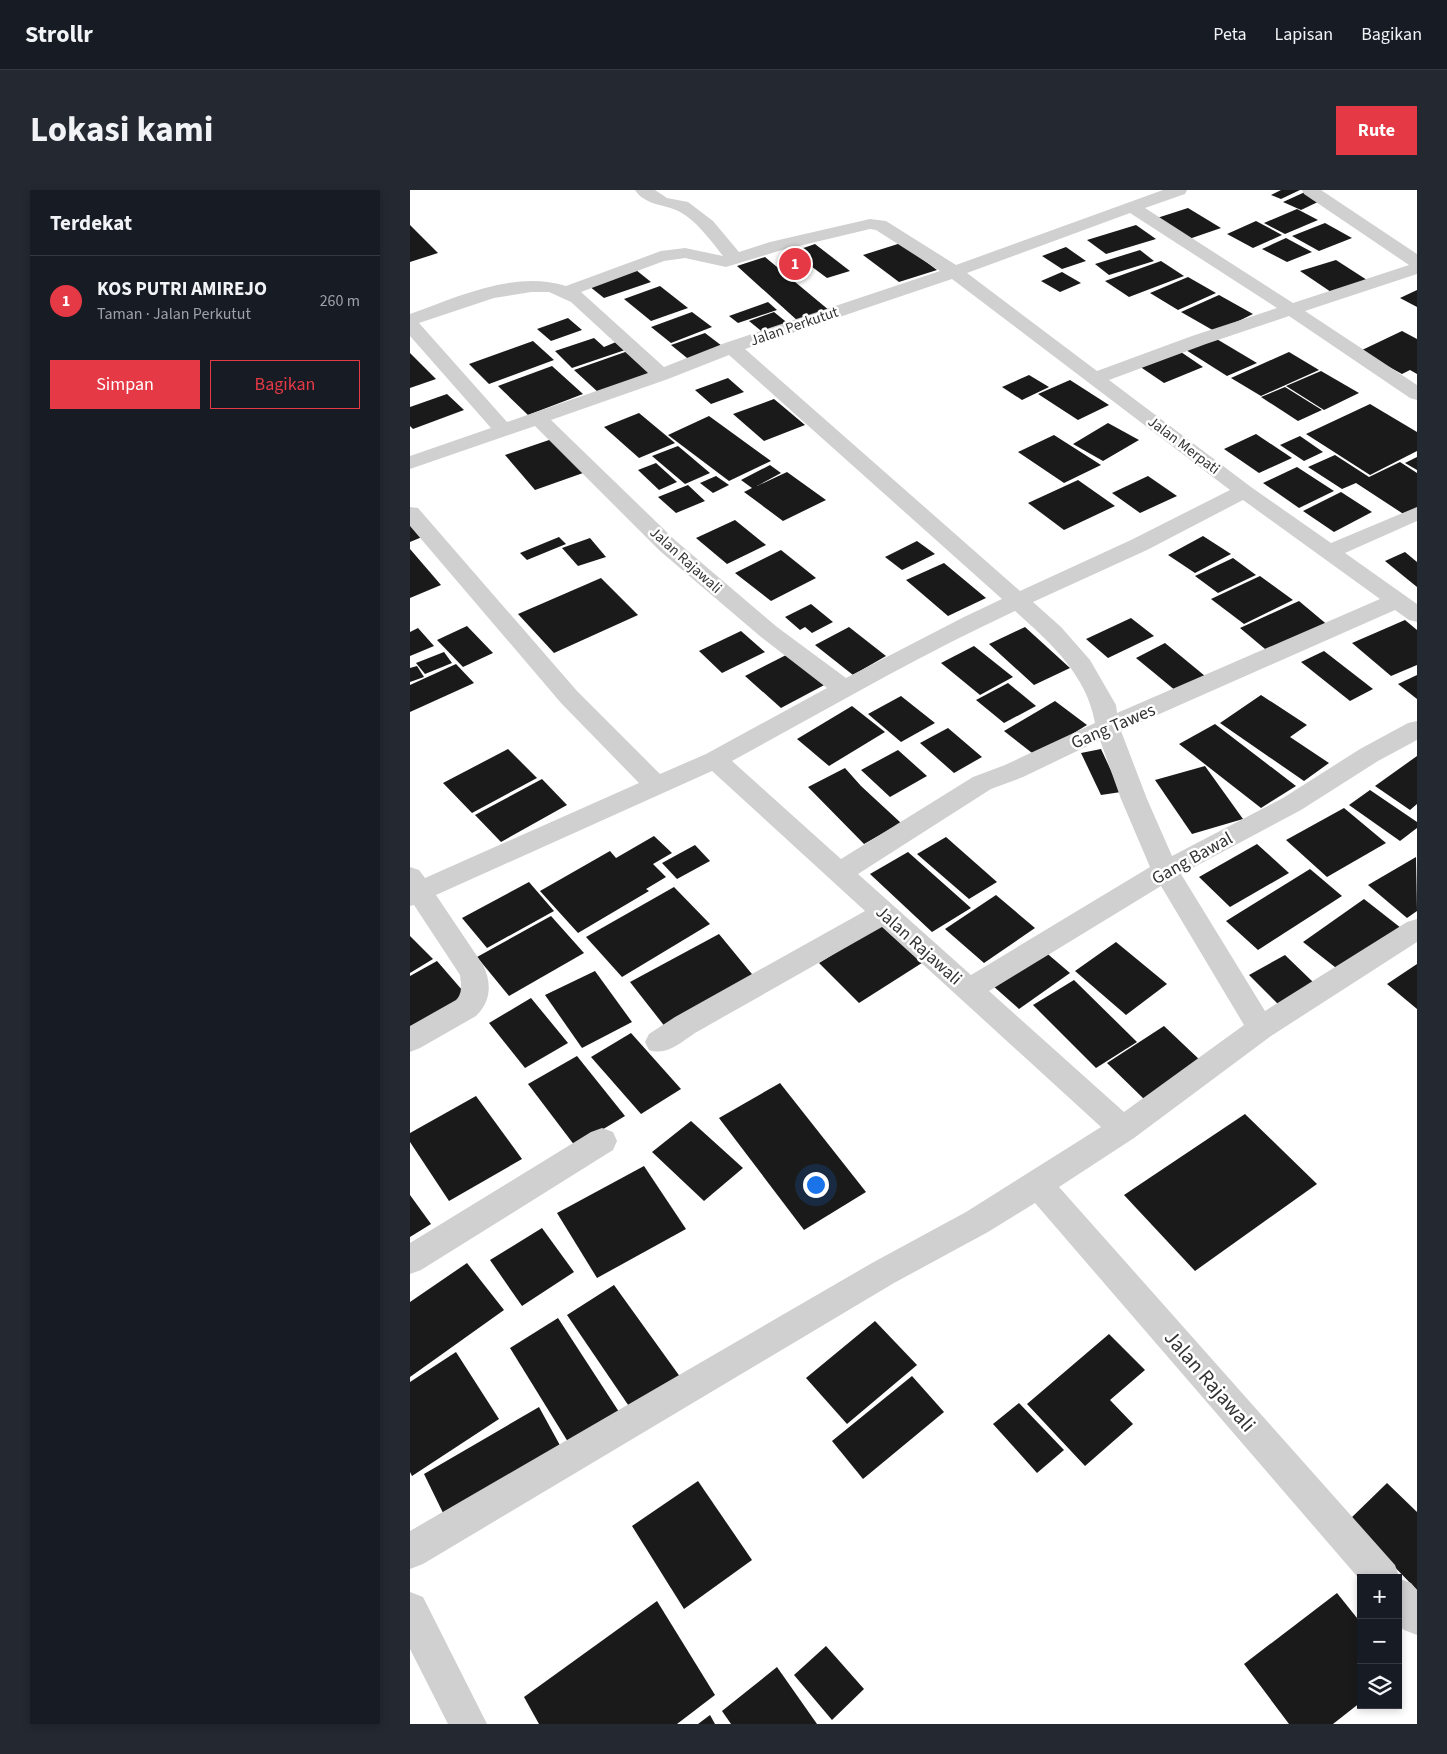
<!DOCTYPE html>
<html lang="id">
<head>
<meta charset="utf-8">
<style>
	:root { --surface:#171b24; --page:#242831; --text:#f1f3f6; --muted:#9ea1a6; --line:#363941; --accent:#e63946 }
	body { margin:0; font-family:"Source Sans 3",sans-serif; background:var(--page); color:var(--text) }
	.controls { position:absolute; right:15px; bottom:15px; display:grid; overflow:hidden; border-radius:0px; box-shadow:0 2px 8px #0003 }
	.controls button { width:45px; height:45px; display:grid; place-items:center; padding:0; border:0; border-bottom:1px solid var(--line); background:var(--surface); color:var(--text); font:25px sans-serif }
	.you { position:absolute; left:405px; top:994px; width:18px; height:18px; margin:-12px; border:4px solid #fff; border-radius:50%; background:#1a73e8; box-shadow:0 0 0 8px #1a73e833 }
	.badge { display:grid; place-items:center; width:32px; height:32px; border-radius:50%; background:var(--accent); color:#fff; font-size:16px; font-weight:700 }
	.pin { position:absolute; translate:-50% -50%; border:2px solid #fff; box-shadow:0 1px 5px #0006 }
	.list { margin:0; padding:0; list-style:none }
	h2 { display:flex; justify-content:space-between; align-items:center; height:65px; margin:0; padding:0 20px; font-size:21px }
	h2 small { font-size:16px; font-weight:400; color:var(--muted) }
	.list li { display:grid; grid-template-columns:32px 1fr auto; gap:15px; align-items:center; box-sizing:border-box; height:90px; padding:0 20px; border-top:1px solid var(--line) }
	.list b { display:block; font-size:19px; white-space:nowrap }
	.list p { margin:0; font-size:16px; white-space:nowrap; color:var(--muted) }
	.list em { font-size:16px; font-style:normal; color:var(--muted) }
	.actions { display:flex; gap:10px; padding:15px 20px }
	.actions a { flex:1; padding:11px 0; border:1px solid var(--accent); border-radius:0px; text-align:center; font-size:18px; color:var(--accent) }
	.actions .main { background:var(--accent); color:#fff }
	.icon { flex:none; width:28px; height:28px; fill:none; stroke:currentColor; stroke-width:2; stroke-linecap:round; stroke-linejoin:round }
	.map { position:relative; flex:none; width:1007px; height:1534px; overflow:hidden; border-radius:0px }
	header { display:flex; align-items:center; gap:30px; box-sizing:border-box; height:70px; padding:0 25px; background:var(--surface); border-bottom:1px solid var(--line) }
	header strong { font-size:24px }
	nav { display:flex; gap:28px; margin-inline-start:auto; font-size:18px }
	.intro { display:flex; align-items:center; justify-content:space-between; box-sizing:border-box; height:120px; padding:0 30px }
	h1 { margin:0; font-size:35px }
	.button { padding:12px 22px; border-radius:0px; background:var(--accent); color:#fff; font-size:18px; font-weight:700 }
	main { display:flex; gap:30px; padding:0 30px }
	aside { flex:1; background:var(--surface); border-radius:0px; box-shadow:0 2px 8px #0003 }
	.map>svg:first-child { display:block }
</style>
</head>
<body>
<header>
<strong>Strollr</strong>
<nav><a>Peta</a><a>Lapisan</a><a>Bagikan</a></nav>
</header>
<div class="intro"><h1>Lokasi kami</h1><a class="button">Rute</a></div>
<main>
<aside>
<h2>Terdekat<small></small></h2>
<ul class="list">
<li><span class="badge">1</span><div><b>KOS PUTRI AMIREJO</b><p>Taman · Jalan Perkutut</p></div><em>260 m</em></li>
</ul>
<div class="actions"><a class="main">Simpan</a><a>Bagikan</a></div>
</aside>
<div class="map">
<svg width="1007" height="1534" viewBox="0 0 1007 1534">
	<rect width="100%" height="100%" fill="#fff"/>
	<!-- building -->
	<g fill="#1a1a1a">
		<path d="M 871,0 L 890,0 L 871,9 L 861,5 Z"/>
		<path d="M 895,2 L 912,10 L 891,20 L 873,12 Z"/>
		<path d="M 778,18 L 811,38 L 779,49 L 747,28 Z"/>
		<path d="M 887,19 L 908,30 L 875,44 L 854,33 Z"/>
		<path d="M 846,31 L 872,45 L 843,58 L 817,44 Z"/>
		<path d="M 915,33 L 942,48 L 909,61 L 882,46 Z"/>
		<path d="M 0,35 L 28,63 L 0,72 Z"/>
		<path d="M 726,35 L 746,49 L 696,64 L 677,50 Z"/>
		<path d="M 876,48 L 902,62 L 877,72 L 852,59 Z"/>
		<path d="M 491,53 L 527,80 L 489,92 L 453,65 Z"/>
		<path d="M 405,54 L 440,81 L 417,88 L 382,62 Z"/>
		<path d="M 656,57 L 676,71 L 652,79 L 632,66 Z"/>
		<path d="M 730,60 L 744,71 L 699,85 L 685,74 Z"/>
		<path d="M 355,67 L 420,121 L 389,132 L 327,76 Z"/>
		<path d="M 926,70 L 957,90 L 921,102 L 890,81 Z"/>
		<path d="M 751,71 L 774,86 L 719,107 L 695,91 Z"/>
		<path d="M 226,80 L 241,92 L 194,108 L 179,96 Z"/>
		<path d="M 652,82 L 671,93 L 650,102 L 631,91 Z"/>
		<path d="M 778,87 L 806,103 L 768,120 L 740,103 Z"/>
		<path d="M 250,96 L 278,118 L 241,131 L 214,109 Z"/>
		<path d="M 1007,100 L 1007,117 L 990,108 Z"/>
		<path d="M 809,105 L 843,124 L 806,142 L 771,122 Z"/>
		<path d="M 358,112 L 367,120 L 328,133 L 319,126 Z"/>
		<path d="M 282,122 L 302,137 L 261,153 L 241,137 Z"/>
		<path d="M 364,122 L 380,135 L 355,144 L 339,131 Z"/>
		<path d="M 158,128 L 172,140 L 141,151 L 127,139 Z"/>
		<path d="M 992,141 L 1007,149 L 1007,184 L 1000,180 L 992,184 L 950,161 Z"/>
		<path d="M 295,143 L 316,159 L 282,172 L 261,155 Z"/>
		<path d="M 184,148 L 194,157 L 206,152 L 215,160 L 162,178 L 145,161 Z"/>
		<path d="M 805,148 L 847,173 L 817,186 L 776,160 Z"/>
		<path d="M 123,151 L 144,170 L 79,194 L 59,174 Z"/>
		<path d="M 768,160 L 793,177 L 754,193 L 729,176 Z"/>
		<path d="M 218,161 L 243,183 L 189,203 L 164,180 Z"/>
		<path d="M 879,162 L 909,180 L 851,206 L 821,188 Z"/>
		<path d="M 0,163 L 26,189 L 0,198 Z"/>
		<path d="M 142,176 L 173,204 L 118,225 L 88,196 Z"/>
		<path d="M 911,181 L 949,203 L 914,220 L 876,196 Z"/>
		<path d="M 619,185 L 639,197 L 612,210 L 592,197 Z"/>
		<path d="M 318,188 L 334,202 L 301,214 L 285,200 Z"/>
		<path d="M 660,190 L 699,215 L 668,230 L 628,204 Z"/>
		<path d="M 875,197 L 912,220 L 888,231 L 851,207 Z"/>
		<path d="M 37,204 L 54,220 L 3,239 L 0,236 L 0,217 Z"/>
		<path d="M 364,209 L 395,235 L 354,251 L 323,224 Z"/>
		<path d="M 960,214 L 1007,242 L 1007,261 L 960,285 L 896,244 Z"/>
		<path d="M 229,223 L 265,253 L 229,268 L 194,237 Z"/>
		<path d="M 299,226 L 361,271 L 319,291 L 258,245 Z"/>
		<path d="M 698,233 L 729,250 L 693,271 L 663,254 Z"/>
		<path d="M 846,244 L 882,268 L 849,283 L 814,259 Z"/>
		<path d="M 644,245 L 691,275 L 654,293 L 608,262 Z"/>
		<path d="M 890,246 L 913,262 L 894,271 L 870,255 Z"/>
		<path d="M 142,249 L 173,283 L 125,300 L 95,265 Z"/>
		<path d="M 268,256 L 300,283 L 275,294 L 242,266 Z"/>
		<path d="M 925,265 L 959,287 L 990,272 L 1007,283 L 1007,322 L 998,327 L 946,293 L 932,299 L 898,277 Z"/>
		<path d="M 1007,267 L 1007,280 L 995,273 Z"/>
		<path d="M 246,273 L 267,292 L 249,300 L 228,280 Z"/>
		<path d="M 360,275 L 371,283 L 347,296 L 377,282 L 416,310 L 373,331 L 334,302 L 342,298 L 331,290 Z"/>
		<path d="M 887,277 L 924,301 L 889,318 L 853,293 Z"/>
		<path d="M 306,286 L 319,295 L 303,303 L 290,293 Z"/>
		<path d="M 738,286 L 767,306 L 730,323 L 702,303 Z"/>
		<path d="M 668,290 L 705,316 L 654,340 L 618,313 Z"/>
		<path d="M 278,295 L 295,311 L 266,323 L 248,307 Z"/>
		<path d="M 931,302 L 962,322 L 924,342 L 893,321 Z"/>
		<path d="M 325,330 L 356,355 L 317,374 L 286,348 Z"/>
		<path d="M 0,333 L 12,347 L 0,352 Z"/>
		<path d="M 793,346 L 821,364 L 785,383 L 758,365 Z"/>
		<path d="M 149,347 L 156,354 L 117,370 L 110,363 Z"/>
		<path d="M 180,348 L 196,367 L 168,376 L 152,358 Z"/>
		<path d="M 507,351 L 525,364 L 492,380 L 475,367 Z"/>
		<path d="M 0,359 L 31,395 L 0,408 Z"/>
		<path d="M 371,360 L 406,388 L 361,411 L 325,383 Z"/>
		<path d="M 995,362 L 1007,372 L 1007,397 L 975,371 Z"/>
		<path d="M 823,368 L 846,385 L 808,403 L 785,386 Z"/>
		<path d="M 534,373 L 576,408 L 538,426 L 496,390 Z"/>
		<path d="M 850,386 L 883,410 L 834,434 L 801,409 Z"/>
		<path d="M 191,388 L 228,425 L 144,463 L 108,424 Z"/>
		<path d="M 889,411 L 920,437 L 861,464 L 830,438 Z"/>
		<path d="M 401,414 L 423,432 L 402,443 L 395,437 L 390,440 L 375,427 Z"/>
		<path d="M 721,428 L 744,446 L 698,468 L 676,449 Z"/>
		<path d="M 995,430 L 1007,440 L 1007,475 L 981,486 L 942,453 Z"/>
		<path d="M 57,436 L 83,463 L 53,477 L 27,450 Z"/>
		<path d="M 439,437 L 476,466 L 443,485 L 405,455 Z"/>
		<path d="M 615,437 L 660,478 L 624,495 L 579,454 Z"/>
		<path d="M 8,438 L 24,456 L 0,466 L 0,442 Z"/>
		<path d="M 331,441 L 355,462 L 312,483 L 289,461 Z"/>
		<path d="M 755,453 L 795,486 L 766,501 L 726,468 Z"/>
		<path d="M 564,456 L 603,487 L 570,505 L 531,473 Z"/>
		<path d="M 914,461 L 963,499 L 940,511 L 891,472 Z"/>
		<path d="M 34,462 L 42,473 L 15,484 L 6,473 Z"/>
		<path d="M 382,462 L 418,493 L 371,518 L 335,486 Z"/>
		<path d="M 46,474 L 64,493 L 0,522 L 0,495 Z"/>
		<path d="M 7,476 L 14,487 L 0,492 L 0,478 Z"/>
		<path d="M 1007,485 L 1007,509 L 988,494 Z"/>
		<path d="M 598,493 L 626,516 L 594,533 L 566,510 Z"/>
		<path d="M 851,505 L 897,535 L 880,547 L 919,573 L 894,591 L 810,533 Z"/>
		<path d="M 491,506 L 525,533 L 491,552 L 458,524 Z"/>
		<path d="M 645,511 L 677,535 L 626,566 L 594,541 Z"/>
		<path d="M 442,516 L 475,542 L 419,576 L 387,549 Z"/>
		<path d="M 805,534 L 886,596 L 851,618 L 769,554 Z"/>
		<path d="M 538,538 L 572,567 L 544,583 L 510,553 Z"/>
		<path d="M 98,559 L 127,588 L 62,623 L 33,593 Z"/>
		<path d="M 691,559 L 711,602 L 691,605 L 671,563 Z"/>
		<path d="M 488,560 L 517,586 L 480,607 L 451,580 Z"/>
		<path d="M 1007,566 L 1007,614 L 1000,620 L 965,596 Z"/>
		<path d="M 795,576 L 833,629 L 782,644 L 745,590 Z"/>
		<path d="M 435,578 L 451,596 L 491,633 L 454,654 L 398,597 Z"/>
		<path d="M 132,589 L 157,615 L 91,652 L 65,625 Z"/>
		<path d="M 960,600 L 1007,632 L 1007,638 L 990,651 L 939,615 Z"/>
		<path d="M 934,618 L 976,653 L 917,687 L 876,650 Z"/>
		<path d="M 244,646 L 262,663 L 243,674 L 256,687 L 236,699 L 239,701 L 168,743 L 130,701 L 200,661 L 206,668 Z"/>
		<path d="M 536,647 L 587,692 L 559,709 L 507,664 Z"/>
		<path d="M 847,654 L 879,683 L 820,717 L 789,687 Z"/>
		<path d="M 285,655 L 300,671 L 267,689 L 252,673 Z"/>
		<path d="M 498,662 L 561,718 L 522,742 L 460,684 Z"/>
		<path d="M 1006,667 L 1007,721 L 997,728 L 958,695 Z"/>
		<path d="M 900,679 L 932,706 L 848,760 L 816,731 Z"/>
		<path d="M 119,692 L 144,721 L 77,758 L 52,728 Z"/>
		<path d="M 264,697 L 300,734 L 212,787 L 176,747 Z"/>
		<path d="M 586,705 L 625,738 L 574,773 L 535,739 Z"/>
		<path d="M 954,709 L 991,738 L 930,781 L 893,752 Z"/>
		<path d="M 141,726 L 174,763 L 99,806 L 67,767 Z"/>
		<path d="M 474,733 L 515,771 L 449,813 L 409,773 Z"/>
		<path d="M 309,744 L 346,789 L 256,838 L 220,792 Z"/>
		<path d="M 0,746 L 23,769 L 0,783 Z"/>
		<path d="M 706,752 L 757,794 L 716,825 L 665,781 Z"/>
		<path d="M 633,760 L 660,783 L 609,819 L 582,795 Z"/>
		<path d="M 875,765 L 904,793 L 868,814 L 839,785 Z"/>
		<path d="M 27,771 L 59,808 L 0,839 L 0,786 Z"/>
		<path d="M 1007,774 L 1007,819 L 977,794 Z"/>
		<path d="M 185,781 L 222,832 L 172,858 L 135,805 Z"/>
		<path d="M 664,790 L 727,852 L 686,878 L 623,815 Z"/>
		<path d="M 121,808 L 158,853 L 115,878 L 79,833 Z"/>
		<path d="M 754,836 L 792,872 L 735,910 L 697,873 Z"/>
		<path d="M 221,843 L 271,899 L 231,924 L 181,867 Z"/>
		<path d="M 167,866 L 215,926 L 165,956 L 118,894 Z"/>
		<path d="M 370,893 L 456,1002 L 394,1040 L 309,928 Z"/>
		<path d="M 66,906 L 112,969 L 39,1011 L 0,952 L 0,943 Z"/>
		<path d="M 835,924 L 907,994 L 785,1081 L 714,1005 Z"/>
		<path d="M 281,931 L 333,978 L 294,1011 L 242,962 Z"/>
		<path d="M 234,976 L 276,1039 L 187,1088 L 147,1023 Z"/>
		<path d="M 0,1005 L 21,1034 L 0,1047 Z"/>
		<path d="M 132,1038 L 164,1082 L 112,1116 L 80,1070 Z"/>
		<path d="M 57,1073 L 94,1120 L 0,1187 L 0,1112 Z"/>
		<path d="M 204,1095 L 276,1195 L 227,1228 L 157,1125 Z"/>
		<path d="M 148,1128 L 213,1228 L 163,1260 L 100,1158 Z"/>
		<path d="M 465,1131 L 507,1175 L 437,1234 L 396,1188 Z"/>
		<path d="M 699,1144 L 735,1180 L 700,1210 L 723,1234 L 675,1276 L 617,1214 Z"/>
		<path d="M 46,1162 L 89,1229 L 2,1286 L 0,1282 L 0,1192 Z"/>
		<path d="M 502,1186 L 534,1222 L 453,1289 L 422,1251 Z"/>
		<path d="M 609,1213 L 654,1260 L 627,1283 L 583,1234 Z"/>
		<path d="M 129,1217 L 152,1259 L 36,1329 L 14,1284 Z"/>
		<path d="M 288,1291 L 342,1370 L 274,1419 L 222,1336 Z"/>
		<path d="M 977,1293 L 1007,1322 L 1007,1400 L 939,1330 Z"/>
		<path d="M 927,1403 L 951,1433 L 951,1512 L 923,1534 L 879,1534 L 834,1474 Z"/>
		<path d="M 247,1411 L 305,1505 L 267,1534 L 129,1534 L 114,1507 Z"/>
		<path d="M 416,1456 L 454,1499 L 422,1530 L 384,1485 Z"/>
		<path d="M 367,1477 L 407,1534 L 321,1534 L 312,1521 Z"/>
		<path d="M 300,1525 L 305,1534 L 288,1534 Z"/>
	</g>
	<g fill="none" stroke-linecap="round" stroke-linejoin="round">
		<!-- minor -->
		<g fill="#d0d0d0" fill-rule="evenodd">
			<path d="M 225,0 L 245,0 L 257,8 L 278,12 L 303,31 L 329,62 L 360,52 L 460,29 L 476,31 L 546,75 L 753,0 L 777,0 L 775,4 L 735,18 L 883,113 L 999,75 L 894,4 L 892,0 L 911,0 L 1007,64 L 1007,84 L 895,121 L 1007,195 L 1007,210 L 1000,208 L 879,126 L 796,154 L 699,190 L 841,297 L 921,353 L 1007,317 L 1007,331 L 935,363 L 1007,414 L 1007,432 L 999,430 L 985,420 L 711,541 L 737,609 L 762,666 L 873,608 L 950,559 L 998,533 L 1007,531 L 1007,550 L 968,571 L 891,620 L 771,684 L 855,821 L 997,732 L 1007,729 L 1007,752 L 861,846 L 724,948 L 649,997 L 985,1375 L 990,1389 L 1001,1393 L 1007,1400 L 1007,1445 L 994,1440 L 988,1434 L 988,1388 L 951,1388 L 951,1391 L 625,1013 L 578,1042 L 484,1093 L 13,1374 L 0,1379 L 0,1341 L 462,1073 L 556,1022 L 691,937 L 472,737 L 285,843 C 270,853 257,866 239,860 L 235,852 L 239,844 L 265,827 L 455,721 L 302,581 L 26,705 L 73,775 C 82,793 81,812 66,826 L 10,858 L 0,862 L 0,836 L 46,810 C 53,803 51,794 50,785 L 4,715 L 0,716 L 0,677 L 9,680 L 15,688 L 229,593 L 151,513 L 0,336 L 0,317 L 8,318 L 167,501 L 250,584 L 296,564 L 417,498 L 351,447 L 250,361 L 125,236 L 0,279 L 0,266 L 81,238 L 0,146 L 0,124 C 48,107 104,80 156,96 L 251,61 L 275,58 L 313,66 C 301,51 285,28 266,20 C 252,14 235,15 225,0 ZM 720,23 L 867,118 L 782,146 L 687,181 L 557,83 ZM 460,39 L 466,40 L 530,81 L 315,153 L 254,177 L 171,102 L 254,71 L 275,68 L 316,77 L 372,60 ZM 542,89 L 820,300 L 721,350 L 610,401 L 335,159 ZM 121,102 L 139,102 L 161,112 L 238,183 L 97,232 L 9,133 L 84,108 ZM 319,165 L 592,409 L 554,427 L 436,488 L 367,437 L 266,351 L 141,230 L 258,189 ZM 833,310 L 970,409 L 707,523 L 706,515 L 680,470 L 651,437 L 623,412 L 737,360 ZM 605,421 C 640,452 677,485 685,533 L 595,575 L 563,587 L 431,669 L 322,571 C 416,520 508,466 605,421 ZM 690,550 L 711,609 L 740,677 L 561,785 L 448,684 L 581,599 L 613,587 ZM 751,696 L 834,835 L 714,922 L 579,801 Z"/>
			<path d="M 192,938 L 203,942 L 207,951 L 203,960 L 11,1080 L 0,1084 L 0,1053 L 181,942 Z"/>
			<path d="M 0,1402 L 13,1407 L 77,1534 L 38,1534 L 0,1459 Z"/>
		</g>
	</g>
	<g text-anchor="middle" stroke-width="5" stroke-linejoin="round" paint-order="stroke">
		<!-- far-street labels -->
		<g font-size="15" fill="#333" stroke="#fff">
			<text transform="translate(384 136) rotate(-19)" y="5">Jalan Perkutut</text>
			<text transform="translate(774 255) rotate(37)" y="5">Jalan Merpati</text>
			<text transform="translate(276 370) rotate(42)" y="5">Jalan Rajawali</text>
		</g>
		<!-- street labels -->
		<g font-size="18" fill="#333" stroke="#fff">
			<text transform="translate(703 536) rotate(-23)" y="6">Gang Tawes</text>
			<text transform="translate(782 668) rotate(-29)" y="6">Gang Bawal</text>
			<text transform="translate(509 755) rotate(42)" y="6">Jalan Rajawali</text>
		</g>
		<!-- near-street labels -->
		<g font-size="21" fill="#333" stroke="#fff">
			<text transform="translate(800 1191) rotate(49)" y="7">Jalan Rajawali</text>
		</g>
	</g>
</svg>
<div class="controls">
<button>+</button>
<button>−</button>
<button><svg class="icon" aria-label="layers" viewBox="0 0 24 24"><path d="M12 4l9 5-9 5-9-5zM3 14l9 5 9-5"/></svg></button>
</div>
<div class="you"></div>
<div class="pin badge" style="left:385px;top:74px">1</div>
</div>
</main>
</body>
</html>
